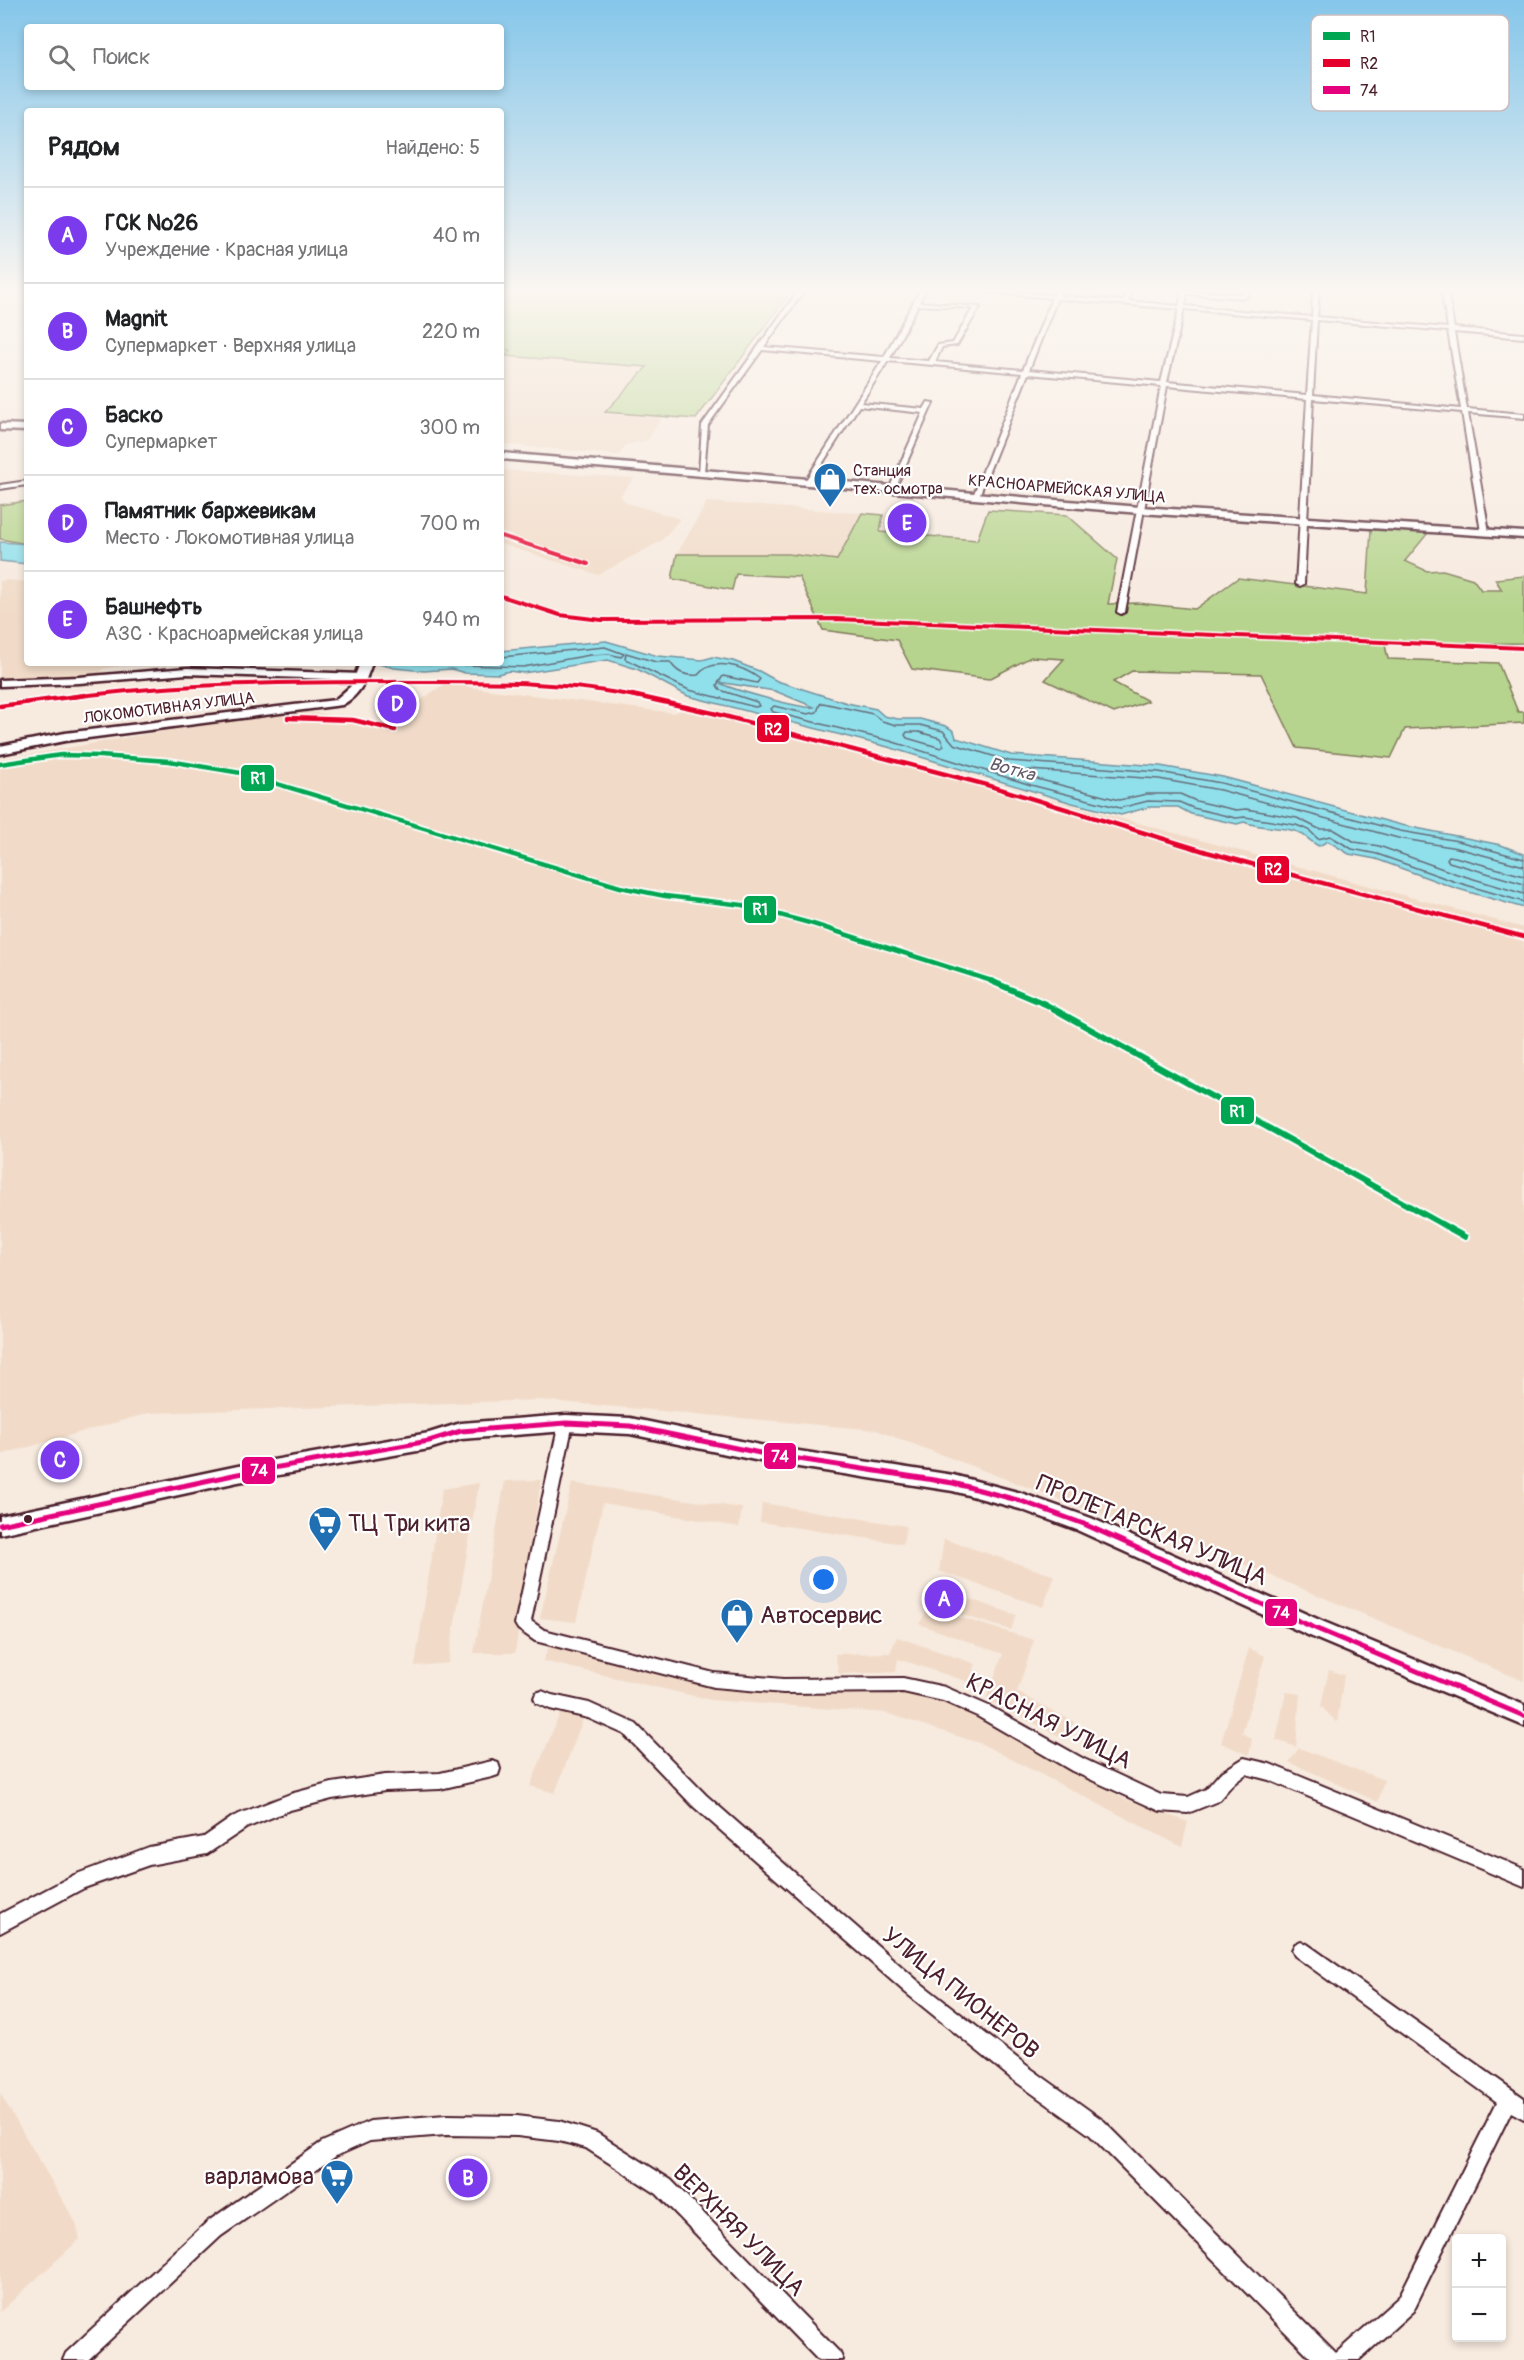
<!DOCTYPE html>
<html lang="ru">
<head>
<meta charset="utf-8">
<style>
	:root { --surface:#fff; --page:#f2f2f2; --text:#202124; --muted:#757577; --line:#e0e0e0; --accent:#7c3aed }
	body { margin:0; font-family:Pangolin,sans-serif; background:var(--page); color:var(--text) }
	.controls { position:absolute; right:18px; bottom:18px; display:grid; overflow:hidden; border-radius:6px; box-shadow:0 3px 9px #0003 }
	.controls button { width:54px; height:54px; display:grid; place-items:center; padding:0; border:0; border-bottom:2px solid var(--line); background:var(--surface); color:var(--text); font:30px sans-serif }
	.you { position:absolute; left:824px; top:1580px; width:21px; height:21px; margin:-15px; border:4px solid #fff; border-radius:50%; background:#1a73e8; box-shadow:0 0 0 9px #1a73e833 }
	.badge { display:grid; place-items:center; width:39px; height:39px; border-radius:50%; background:var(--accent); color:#fff; font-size:20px; font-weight:700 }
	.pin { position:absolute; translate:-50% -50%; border:3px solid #fff; box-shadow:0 2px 6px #0006 }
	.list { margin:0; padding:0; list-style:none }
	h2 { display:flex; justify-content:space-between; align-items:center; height:78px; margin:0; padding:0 24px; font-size:26px }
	h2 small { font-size:20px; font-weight:400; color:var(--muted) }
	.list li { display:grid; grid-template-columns:39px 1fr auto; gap:18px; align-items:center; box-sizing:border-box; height:96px; padding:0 24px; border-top:2px solid var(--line) }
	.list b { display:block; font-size:22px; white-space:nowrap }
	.list p { margin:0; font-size:20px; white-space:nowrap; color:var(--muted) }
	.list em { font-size:20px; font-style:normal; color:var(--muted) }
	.icon { flex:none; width:33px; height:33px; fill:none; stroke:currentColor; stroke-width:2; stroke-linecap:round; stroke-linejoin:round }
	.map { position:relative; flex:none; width:1524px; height:2360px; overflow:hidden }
	.search { position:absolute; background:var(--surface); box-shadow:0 3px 9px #0003; left:24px; top:24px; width:480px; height:66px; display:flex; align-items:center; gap:15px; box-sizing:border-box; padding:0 21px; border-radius:6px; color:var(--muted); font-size:22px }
	.panel { position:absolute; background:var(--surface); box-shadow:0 3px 9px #0003; left:24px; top:108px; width:480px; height:558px; border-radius:6px }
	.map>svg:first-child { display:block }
</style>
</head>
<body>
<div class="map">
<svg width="1524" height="2360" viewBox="0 0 1524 2360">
	<rect width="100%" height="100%" fill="#f7eadf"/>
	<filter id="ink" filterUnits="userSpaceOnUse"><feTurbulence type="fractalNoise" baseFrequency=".0167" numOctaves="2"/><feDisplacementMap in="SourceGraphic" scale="12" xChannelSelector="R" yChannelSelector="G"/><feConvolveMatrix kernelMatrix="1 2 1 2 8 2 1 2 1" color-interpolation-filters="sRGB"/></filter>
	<g filter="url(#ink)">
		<!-- built -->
		<g fill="#f1dbc8">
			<path d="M 501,349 L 511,350 L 507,356 L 648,367 L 605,411 L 662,417 L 648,440 L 626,445 L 619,455 L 501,444 Z"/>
			<path d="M 501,470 L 634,478 L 620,496 L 627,503 L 680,519 L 661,541 L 598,575 L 501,544 Z"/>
			<path d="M 707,502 L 862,513 L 837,560 L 788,554 L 677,554 Z"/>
			<path d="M 9,580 L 27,582 L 27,663 L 134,663 L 103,669 L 99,674 L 0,678 L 0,581 Z"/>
			<path d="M 444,684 L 674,713 L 682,710 L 701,713 L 711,707 L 1524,928 L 1524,1681 L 1149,1525 L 1143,1531 L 876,1430 L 538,1400 L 149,1413 L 0,1455 L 0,760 L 152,733 L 303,711 L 389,723 Z"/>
			<path d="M 541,1480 L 515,1653 L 474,1653 L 505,1481 Z"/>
			<path d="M 479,1483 L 448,1663 L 415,1666 L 442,1489 Z"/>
			<path d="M 572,1483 L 742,1508 L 739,1527 L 603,1503 L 576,1622 L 540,1618 Z"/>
			<path d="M 762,1503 L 906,1526 L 903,1544 L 760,1522 Z"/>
			<path d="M 944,1539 L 1055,1576 L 1043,1607 L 939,1571 Z"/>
			<path d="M 938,1588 L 1016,1615 L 1011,1630 L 933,1606 Z"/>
			<path d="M 929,1608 L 1034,1640 L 1017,1692 L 1074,1722 L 1065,1739 L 986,1699 L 1003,1654 L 919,1624 Z"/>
			<path d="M 897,1637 L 976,1664 L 969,1682 L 898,1659 L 896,1672 L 839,1674 L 835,1654 L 890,1653 Z"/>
			<path d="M 550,1644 L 675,1679 L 780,1691 L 887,1691 L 948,1703 L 1125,1799 L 1188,1822 L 1182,1847 L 982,1744 L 886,1713 L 711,1700 L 543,1661 Z"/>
			<path d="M 1249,1648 L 1265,1656 L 1242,1733 L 1252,1739 L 1249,1755 L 1221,1743 Z"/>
			<path d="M 1329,1670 L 1344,1675 L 1337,1723 L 1321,1706 Z"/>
			<path d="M 1286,1692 L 1300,1694 L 1296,1747 L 1276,1740 Z"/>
			<path d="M 560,1713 L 583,1719 L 555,1793 L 530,1786 Z"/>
			<path d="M 1299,1748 L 1384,1780 L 1378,1802 L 1289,1762 Z"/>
			<path d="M 0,2093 L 76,2223 L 80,2239 L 0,2312 Z"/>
		</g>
		<!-- green -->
		<g fill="#b6d48d" stroke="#807a5c" stroke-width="1.5">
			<path d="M 501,288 L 794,288 L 696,419 L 605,412 L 647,367 L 506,356 L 510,350 L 501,349 Z"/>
			<path d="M 27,501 L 27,544 L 0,539 L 0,505 Z"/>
			<path d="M 988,510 L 1067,515 L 1117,559 L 1108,604 L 1137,603 L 1195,609 L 1238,578 L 1367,594 L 1371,529 L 1428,533 L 1405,561 L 1427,571 L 1443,570 L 1473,579 L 1481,590 L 1502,590 L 1495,579 L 1524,576 L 1524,643 L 1385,645 L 1388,659 L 1498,663 L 1518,712 L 1524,712 L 1524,723 L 1405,729 L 1391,758 L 1297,748 L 1261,674 L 1132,671 L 1113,682 L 1148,701 L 1114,713 L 1045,680 L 1064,659 L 1031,657 L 989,679 L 912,669 L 897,640 L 823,630 L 799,577 L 736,574 L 732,590 L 672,579 L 677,554 L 788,554 L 837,560 L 862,513 L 883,515 L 880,532 L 977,540 Z"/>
		</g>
		<!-- water -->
		<g fill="#90e0ec" stroke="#74939f" stroke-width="1.5" fill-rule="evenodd">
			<path d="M 0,542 L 27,544 L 27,564 L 0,561 Z"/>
			<path d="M 606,641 L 658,656 L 702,660 L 713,657 L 733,661 L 759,671 L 777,681 L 847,703 L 876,709 L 884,716 L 898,719 L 920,719 L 946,726 L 954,731 L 956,738 L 1011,755 L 1160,766 L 1223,777 L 1401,825 L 1501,845 L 1524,854 L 1524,908 L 1455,888 L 1376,859 L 1349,854 L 1328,841 L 1319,846 C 1310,842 1305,834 1295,831 C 1279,826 1260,829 1244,822 L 1237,824 L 1191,814 L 1178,807 L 1149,807 L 1121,815 L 1072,803 L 888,747 L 688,696 L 637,669 L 608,660 L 523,673 L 509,671 L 498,674 L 465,673 L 451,669 L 424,671 L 394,668 L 375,663 L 501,663 L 501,651 ZM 718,682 L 775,691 L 814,707 C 805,710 729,689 718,682 Z"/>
		</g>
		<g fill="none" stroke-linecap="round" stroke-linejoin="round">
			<!-- shore -->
			<g stroke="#666c78" stroke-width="1.5">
				<path d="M 626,653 L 656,662 L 670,662 C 677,673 685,676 698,675 C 713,656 743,666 760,679 L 757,683 L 723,676 L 717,685 L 720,690 L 757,702 L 759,706 L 755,707 L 689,690 L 625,659 Z"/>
				<path d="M 403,663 L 523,667 L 590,655 L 609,654 L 621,657 L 624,654 L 605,647 L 501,657"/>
				<path d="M 907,732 L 919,732 L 940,738 L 944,746 L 941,748 L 907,738 L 905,735 Z"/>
				<path d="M 1524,859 L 1458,841 L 1400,831 L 1221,783 L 1159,772 L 1009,761 L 954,744 L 943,731 L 920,725 L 896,725 L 882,721 L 873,714 L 823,703 L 820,704 L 817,712 L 808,714 L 774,706 L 771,709 L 773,712 L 890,741 L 1031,785 L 1120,808 L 1148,801 L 1179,802 L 1193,808 L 1236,818 L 1245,817 L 1296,825 L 1309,830 L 1318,839 L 1330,836 L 1352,849 L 1377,854 L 1456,882 L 1524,902"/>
				<path d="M 1524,866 L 1457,848 L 1398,838 L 1220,790 L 1159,779 L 1029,770 L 1026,773 L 1027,776 L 1033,778 L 1119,800 L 1147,794 L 1180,794 L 1196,801 L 1236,810 L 1246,809 L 1297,818 L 1319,829 L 1333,829 L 1355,842 L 1379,846 L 1457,874 L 1524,894"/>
				<path d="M 1524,876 L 1455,857 L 1449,856 L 1447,859 L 1449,862 L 1524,884"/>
			</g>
			<defs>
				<g id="minor">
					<path d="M 800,288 L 806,288 L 764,347 L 884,357 L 921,288 L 927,288 L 919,302 L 980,307 L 957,345 L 942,347 L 935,362 L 1023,370 L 1052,298 L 946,288 L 1053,295 L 1056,288 L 1062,288 L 1059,296 L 1124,301 L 1125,288 L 1131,288 L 1129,301 L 1179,306 L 1183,288 L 1189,288 L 1188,291 L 1243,294 L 1243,288 L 1249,288 L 1248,296 L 1245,298 L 1187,294 L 1185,306 L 1312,317 L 1313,288 L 1319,288 L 1317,317 L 1448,328 L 1441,288 L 1447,288 L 1454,328 L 1524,334 L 1524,338 L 1454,332 L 1467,409 L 1524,414 L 1524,418 L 1468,413 L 1489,532 L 1485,534 L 1481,532 L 1462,412 L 1313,399 L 1304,584 L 1300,586 L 1296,584 L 1307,399 L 1167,386 L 1125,612 L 1121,614 L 1117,612 L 1161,386 L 1028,374 L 979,496 L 976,498 L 973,496 L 1022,373 L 888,361 L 861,403 L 924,409 L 928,402 L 933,403 L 895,489 L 892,491 L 889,489 L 923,413 L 859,406 L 810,483 L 807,485 L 804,483 L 882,361 L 762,350 L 708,425 L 704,473 L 699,474 L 702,425 ZM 1057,299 L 1179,309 L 1161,382 L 1029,370 ZM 918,305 L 973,308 L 953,343 L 938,345 L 929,361 L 890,358 ZM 1184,309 L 1312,320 L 1307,395 L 1167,382 ZM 1317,320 L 1448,331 L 1461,409 L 1313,395 Z"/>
					<path d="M 27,481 L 27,485 L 0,489 L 0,485 Z"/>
					<path d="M 566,1417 L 571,1419 L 573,1423 L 531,1621 L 544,1630 L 714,1673 L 783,1679 L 903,1678 L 945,1687 L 989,1706 L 1084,1759 L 1161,1795 L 1188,1797 L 1206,1789 L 1220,1773 L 1244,1758 L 1270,1764 L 1524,1869 L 1524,1887 L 1269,1780 L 1246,1774 L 1232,1785 L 1218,1801 L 1188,1813 L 1160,1811 L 1072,1771 L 977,1716 L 943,1701 L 903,1692 L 783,1693 L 714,1687 L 535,1641 L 518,1629 L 515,1624 L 559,1423 L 561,1419 Z"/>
					<path d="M 542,1691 L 552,1695 L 589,1703 L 636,1724 L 706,1795 L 918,1981 L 1026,2065 L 1104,2121 L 1336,2353 L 1399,2297 L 1497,2102 L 1295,1956 L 1292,1950 L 1295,1944 L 1301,1941 L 1307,1944 L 1524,2098 L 1524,2119 L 1511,2112 L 1413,2311 L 1359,2360 L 1313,2360 L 1090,2135 L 1012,2079 L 906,1993 L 694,1807 L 624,1734 L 588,1718 L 550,1709 L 536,1703 L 534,1698 L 536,1693 Z"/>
					<path d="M 492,1761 L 498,1763 L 500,1769 L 498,1775 L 492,1777 L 440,1789 L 385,1791 L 332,1799 L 290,1810 L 246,1828 L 207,1854 L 149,1865 L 84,1888 L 0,1933 L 0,1914 L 74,1875 L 149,1847 L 204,1837 L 234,1816 L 290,1794 L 332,1783 L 385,1775 L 440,1773 Z"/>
					<path d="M 446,2115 L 517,2116 L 559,2121 L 597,2133 L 671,2180 L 840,2353 L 843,2360 L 818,2360 L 657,2194 L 586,2148 L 559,2141 L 517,2136 L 446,2135 L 370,2141 L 336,2156 L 221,2236 L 88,2360 L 63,2360 L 66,2353 L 207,2222 L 322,2142 L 370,2121 Z"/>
				</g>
				<path id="tertiary" d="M 187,668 L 362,674 L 367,677 L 362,680 L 187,674 L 79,683 L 0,686 L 0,680 L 79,677 Z"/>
				<g id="secondary">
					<path d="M 0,424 L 27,425 L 27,431 L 0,430 Z"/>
					<path d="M 501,453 L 1140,507 L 1524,532 L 1524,538 L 1140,513 L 501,459 Z"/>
					<path d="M 360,663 L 372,663 C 366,681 359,696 342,705 L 65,741 L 0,754 L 0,746 L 65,733 L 335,700 L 351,686 Z"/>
					<path d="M 566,1415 L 630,1418 L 760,1445 L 953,1475 L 1021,1493 L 1091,1518 L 1324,1622 L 1524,1705 L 1524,1726 L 1310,1636 L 1077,1530 L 1020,1509 L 953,1491 L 760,1461 L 630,1434 L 566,1431 L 461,1439 L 429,1449 L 238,1482 L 0,1534 L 0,1516 L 238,1466 L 429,1433 L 461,1423 Z"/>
				</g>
			</defs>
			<!-- minor casing -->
			<use href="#minor" stroke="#4a1f2b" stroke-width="4"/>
			<!-- tertiary casing -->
			<use href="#tertiary" stroke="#4a1f2b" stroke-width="5"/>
			<!-- secondary casing -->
			<use href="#secondary" stroke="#4a1f2b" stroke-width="5"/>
			<!-- minor -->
			<use href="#minor" fill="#fff" fill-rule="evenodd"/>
			<!-- tertiary -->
			<use href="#tertiary" fill="#fff" fill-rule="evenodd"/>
			<!-- secondary -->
			<use href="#secondary" fill="#fff" fill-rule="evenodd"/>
			<defs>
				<path id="bus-1" d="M 0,1525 L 238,1474 L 429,1441 L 461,1431 L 566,1423 L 630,1426 L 760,1453 L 953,1483 L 1021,1501 L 1084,1524 L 1317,1629 L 1524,1716"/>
			</defs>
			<!-- bus-1 casing -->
			<use href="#bus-1" stroke="#fff" stroke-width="10"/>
			<!-- bus-1 -->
			<use href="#bus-1" stroke="#e5007d" stroke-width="5"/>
			<defs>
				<path id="rail-1-far1" d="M 0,764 L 61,755 L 100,756 L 169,761 L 241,773 L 620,887 L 665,896 L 743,905 L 813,924 L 995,982"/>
				<path id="rail-1" d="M 991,981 L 1045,1004 L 1465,1237"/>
				<g id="rail-2-far1">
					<path d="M 501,536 L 588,564"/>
					<path d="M 501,596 L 560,615 L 602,620 L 835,619 L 1524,648"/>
					<path d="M 73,697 C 182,683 290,682 399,682 C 480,682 560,680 639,697"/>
				</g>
				<g id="rail-2">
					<path d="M 632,695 L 713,713 L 987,785 L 1207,852 L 1524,937"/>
					<path d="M 0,706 L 85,695"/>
					<path d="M 288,718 L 353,720 L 395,730"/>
				</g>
			</defs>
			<!-- rail-1-far1 casing -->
			<use href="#rail-1-far1" stroke="#fff" stroke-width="8"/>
			<!-- rail-1 casing -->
			<use href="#rail-1" stroke="#fff" stroke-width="10"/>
			<!-- rail-2-far1 casing -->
			<use href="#rail-2-far1" stroke="#fff" stroke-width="7"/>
			<!-- rail-2 casing -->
			<use href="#rail-2" stroke="#fff" stroke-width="8"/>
			<!-- rail-1-far1 -->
			<use href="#rail-1-far1" stroke="#00a651" stroke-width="4.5"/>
			<!-- rail-1 -->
			<use href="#rail-1" stroke="#00a651" stroke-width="6"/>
			<!-- rail-2-far1 -->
			<use href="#rail-2-far1" stroke="#e4002b" stroke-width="4"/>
			<!-- rail-2 -->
			<use href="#rail-2" stroke="#e4002b" stroke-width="4.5"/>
		</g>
	</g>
	<!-- sky -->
	<linearGradient id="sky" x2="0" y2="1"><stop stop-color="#85c6ea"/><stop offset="0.47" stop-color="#fbf6f1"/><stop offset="1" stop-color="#fbf6f1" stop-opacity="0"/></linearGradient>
	<rect width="1524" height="618" fill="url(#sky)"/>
	<!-- icons -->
	<defs>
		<symbol id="shop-pin" viewBox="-11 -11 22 30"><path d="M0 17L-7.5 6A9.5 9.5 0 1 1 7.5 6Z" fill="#1f6fb2" stroke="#fff"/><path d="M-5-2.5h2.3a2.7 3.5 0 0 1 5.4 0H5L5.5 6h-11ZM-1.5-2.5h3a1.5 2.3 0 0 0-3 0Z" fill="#fff"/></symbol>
		<symbol id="supermarket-pin" viewBox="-11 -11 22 30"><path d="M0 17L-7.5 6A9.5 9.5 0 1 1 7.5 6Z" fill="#1f6fb2" stroke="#fff"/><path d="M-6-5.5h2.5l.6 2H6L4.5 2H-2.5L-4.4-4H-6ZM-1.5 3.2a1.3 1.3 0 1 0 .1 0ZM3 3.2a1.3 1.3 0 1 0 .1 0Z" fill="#fff"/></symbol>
	</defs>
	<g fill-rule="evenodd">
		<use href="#shop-pin" x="811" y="460" width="38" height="52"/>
		<use href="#supermarket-pin" x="306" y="1504" width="38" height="52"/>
		<use href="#shop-pin" x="718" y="1596" width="38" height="52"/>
		<use href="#supermarket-pin" x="318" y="2157" width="38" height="52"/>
	</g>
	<!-- markers -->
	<circle fill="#4a1f2b" stroke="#fff" stroke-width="2" cx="28" cy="1519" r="5"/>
	<g text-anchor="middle" stroke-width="4.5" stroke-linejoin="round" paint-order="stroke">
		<!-- far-poi labels -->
		<g font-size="16" fill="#4a1f2b" stroke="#fff" text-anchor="start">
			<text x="853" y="476">Станция<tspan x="853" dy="18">тех. осмотра</tspan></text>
		</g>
		<!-- far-street labels -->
		<g font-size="16" fill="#4a1f2b" stroke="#fff">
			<text transform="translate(1067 488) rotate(5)" y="6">КРАСНОАРМЕЙСКАЯ УЛИЦА</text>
			<text transform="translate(169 707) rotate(-7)" y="6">ЛОКОМОТИВНАЯ УЛИЦА</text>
		</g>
		<!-- far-water labels -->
		<g font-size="18" font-style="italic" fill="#5f5965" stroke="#fff">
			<text transform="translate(1012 769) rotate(15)" y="6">Вотка</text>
		</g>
		<!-- near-poi labels -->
		<g font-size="24" fill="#4a1f2b" stroke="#fff" text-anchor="start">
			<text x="348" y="1531">ТЦ Три кита</text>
			<text x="760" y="1623">Автосервис</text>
			<text x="314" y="2184" text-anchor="end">варламова</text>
		</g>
		<!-- near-street labels -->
		<g font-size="24" fill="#4a1f2b" stroke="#fff">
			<text transform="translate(1152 1530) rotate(23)" y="8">ПРОЛЕТАРСКАЯ УЛИЦА</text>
			<text transform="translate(1049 1721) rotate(27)" y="8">КРАСНАЯ УЛИЦА</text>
			<text transform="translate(961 1993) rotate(39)" y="8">УЛИЦА ПИОНЕРОВ</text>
			<text transform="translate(739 2230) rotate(45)" y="8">ВЕРХНЯЯ УЛИЦА</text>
		</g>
	</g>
	<!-- legend -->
	<rect x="1311" y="15" width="198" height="96" rx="9" fill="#fff" stroke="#c9bcbf" stroke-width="1.5"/>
	<rect x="1323" y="32" width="27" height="8" fill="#00a651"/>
	<rect x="1323" y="59" width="27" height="8" fill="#e4002b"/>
	<rect x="1323" y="86" width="27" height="8" fill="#e5007d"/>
	<g font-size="16" fill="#4a1f2b">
		<text x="1360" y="42">R1</text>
		<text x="1360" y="69">R2</text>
		<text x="1360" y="96">74</text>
	</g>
	<g stroke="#fff" stroke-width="2">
		<rect x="756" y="714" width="34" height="29" rx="6" fill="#e4002b"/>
		<rect x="240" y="764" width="35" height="28" rx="6" fill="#00a651"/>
		<rect x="1256" y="855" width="34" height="29" rx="6" fill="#e4002b"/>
		<rect x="743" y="895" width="34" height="29" rx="6" fill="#00a651"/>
		<rect x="1220" y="1096" width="35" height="29" rx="6" fill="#00a651"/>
		<rect x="763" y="1442" width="34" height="28" rx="6" fill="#e5007d"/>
		<rect x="241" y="1456" width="35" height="29" rx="6" fill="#e5007d"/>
		<rect x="1264" y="1598" width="34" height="29" rx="6" fill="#e5007d"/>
	</g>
	<g font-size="16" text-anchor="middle" font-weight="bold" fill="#fff">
		<text x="773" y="735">R2</text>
		<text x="258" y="784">R1</text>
		<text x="1273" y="875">R2</text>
		<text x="760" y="915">R1</text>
		<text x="1237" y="1117">R1</text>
		<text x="780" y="1462">74</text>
		<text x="259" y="1476">74</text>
		<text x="1281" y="1618">74</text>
	</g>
</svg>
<div class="controls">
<button>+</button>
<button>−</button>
</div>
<div class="you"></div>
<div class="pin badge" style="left:944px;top:1599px">A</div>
<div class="pin badge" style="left:468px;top:2178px">B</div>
<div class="pin badge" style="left:60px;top:1460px">C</div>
<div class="pin badge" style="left:397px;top:704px">D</div>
<div class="pin badge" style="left:907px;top:523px">E</div>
<div class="search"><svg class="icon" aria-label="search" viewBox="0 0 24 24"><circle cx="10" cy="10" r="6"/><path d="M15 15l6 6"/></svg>Поиск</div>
<section class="panel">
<h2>Рядом<small>Найдено: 5</small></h2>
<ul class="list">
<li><span class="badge">A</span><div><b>ГСК №26</b><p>Учреждение · Красная улица</p></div><em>40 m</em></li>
<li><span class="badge">B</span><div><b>Magnit</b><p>Супермаркет · Верхняя улица</p></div><em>220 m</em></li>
<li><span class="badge">C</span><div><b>Баско</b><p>Супермаркет</p></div><em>300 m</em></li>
<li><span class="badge">D</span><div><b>Памятник баржевикам</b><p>Место · Локомотивная улица</p></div><em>700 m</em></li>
<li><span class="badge">E</span><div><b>Башнефть</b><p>АЗС · Красноармейская улица</p></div><em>940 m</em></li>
</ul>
</section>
</div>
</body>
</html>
